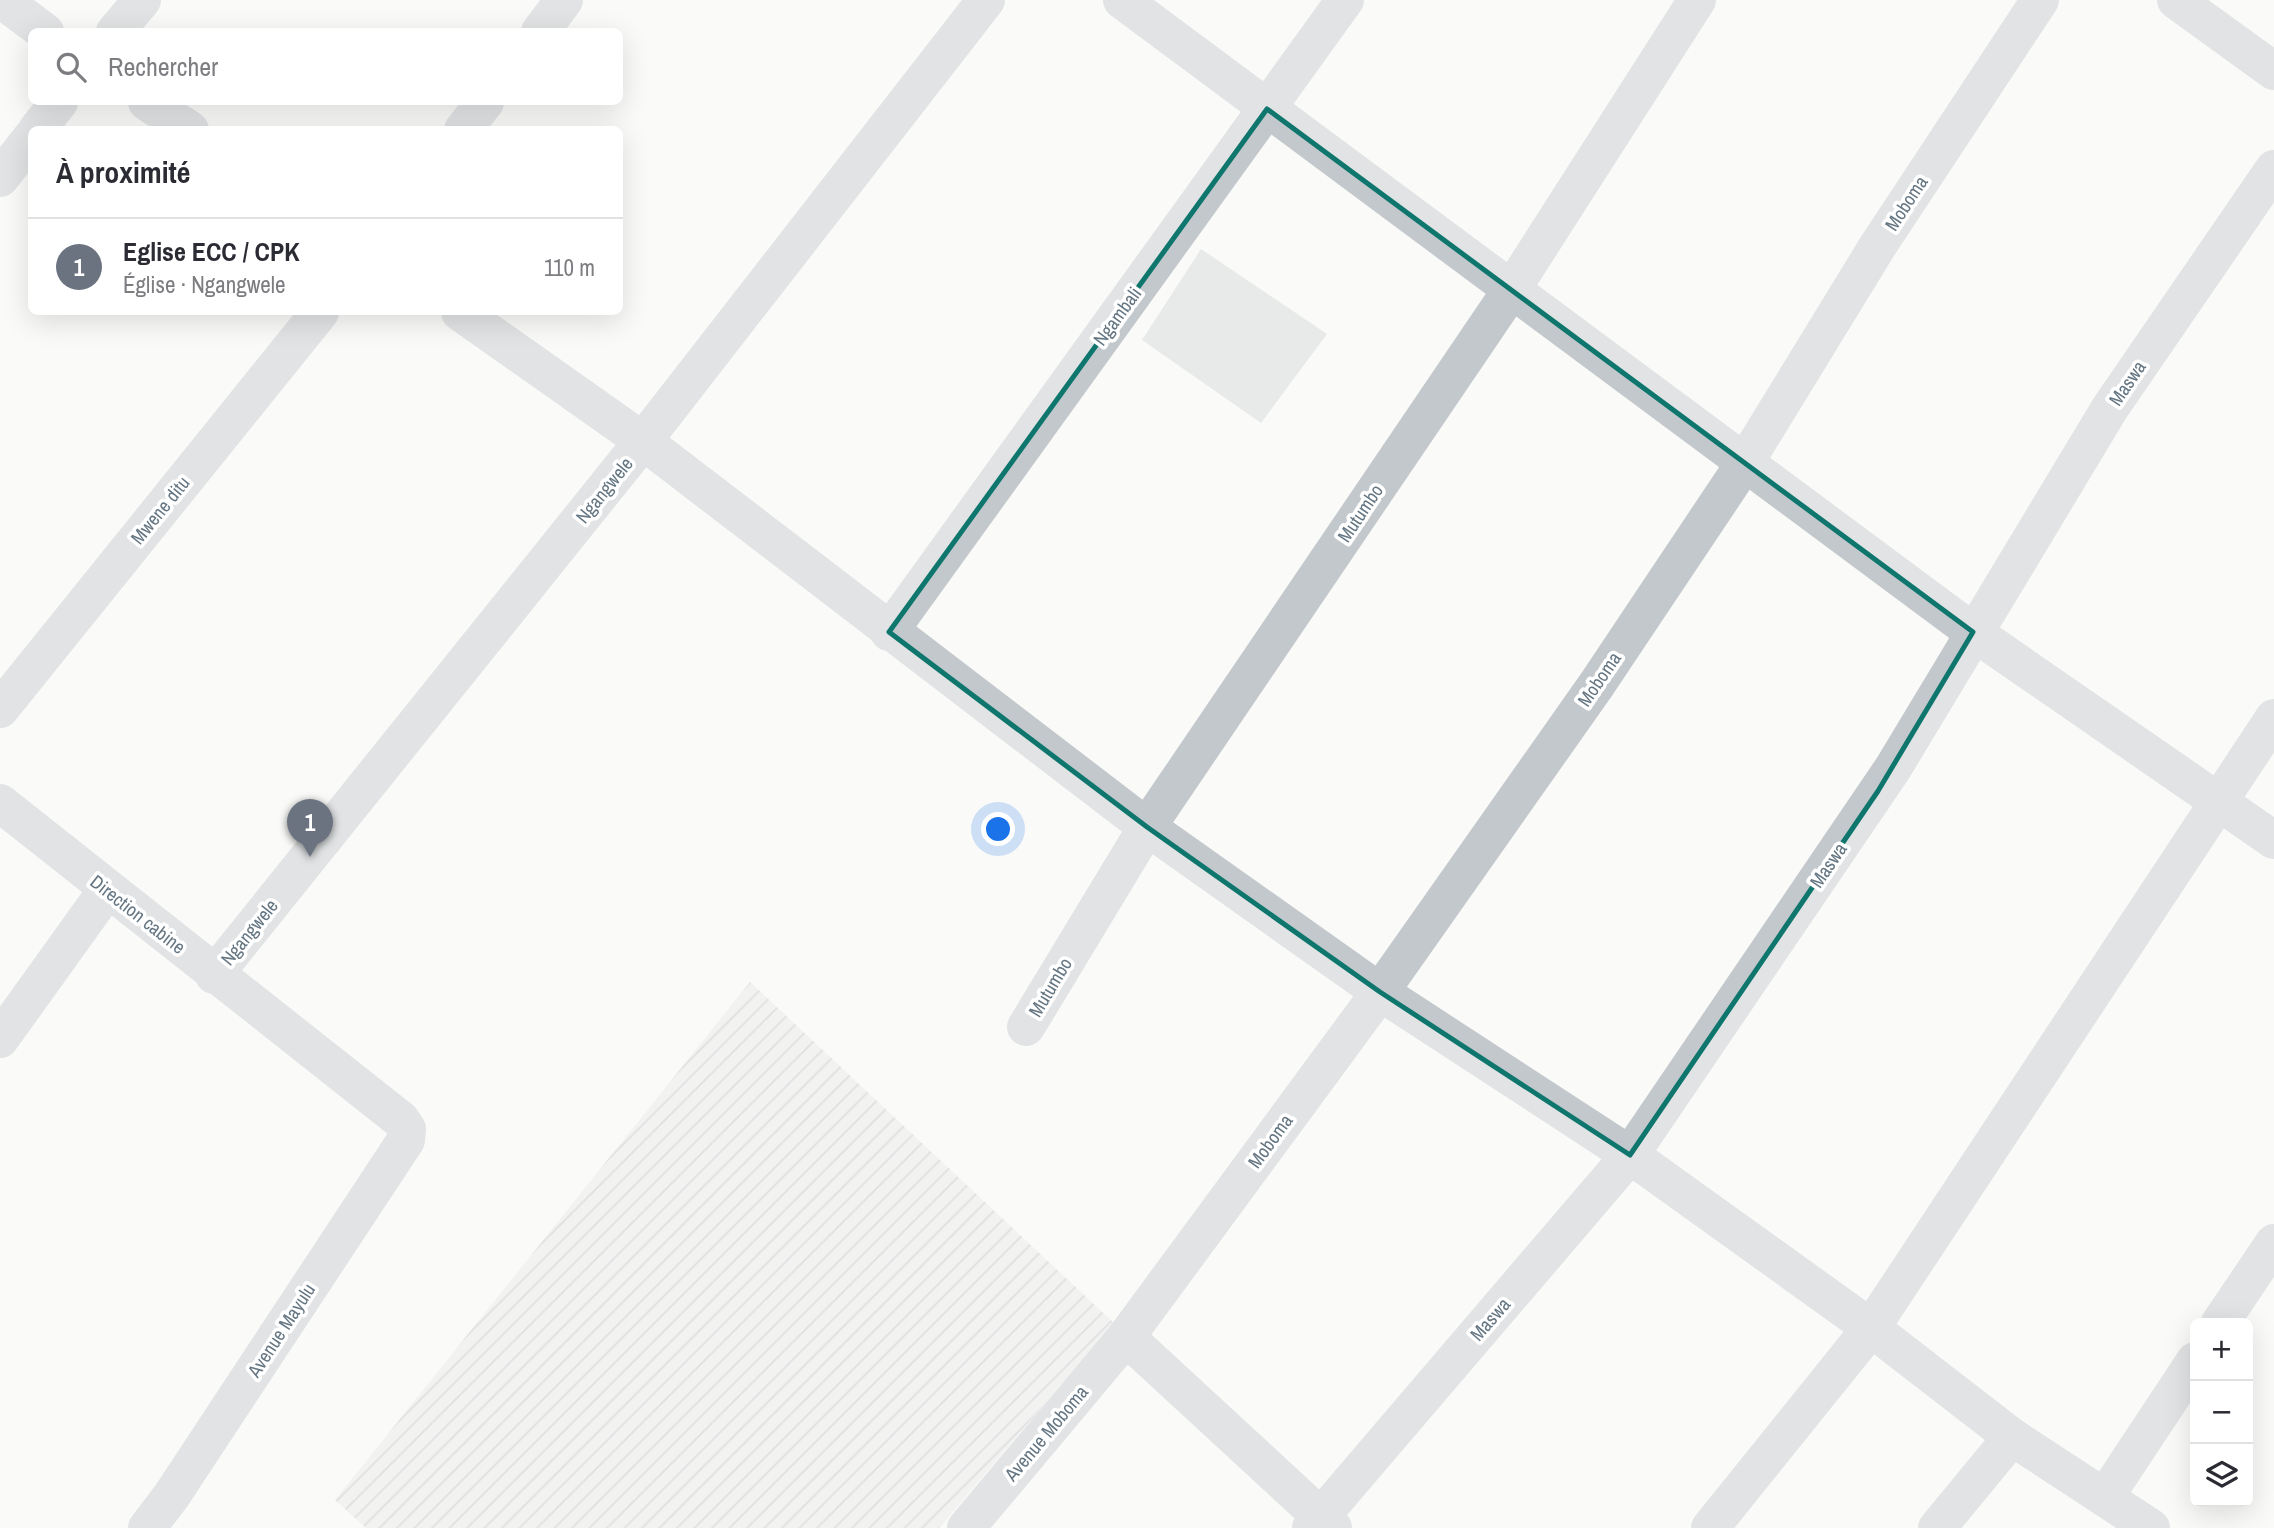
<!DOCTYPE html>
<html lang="fr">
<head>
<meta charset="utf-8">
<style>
	:root { --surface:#fff; --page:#f7f7f7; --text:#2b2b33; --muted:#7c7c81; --line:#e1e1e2; --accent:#1a73e8 }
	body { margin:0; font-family:"Archivo Narrow",sans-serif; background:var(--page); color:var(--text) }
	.controls { position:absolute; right:21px; bottom:21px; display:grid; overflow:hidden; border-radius:10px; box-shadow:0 7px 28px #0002 }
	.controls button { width:63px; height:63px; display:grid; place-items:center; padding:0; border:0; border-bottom:2px solid var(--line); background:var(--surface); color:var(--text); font:35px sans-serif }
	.you { position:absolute; left:999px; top:830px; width:24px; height:24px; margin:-18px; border:5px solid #fff; border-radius:50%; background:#1a73e8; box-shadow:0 0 0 10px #1a73e833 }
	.badge { display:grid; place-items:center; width:46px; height:46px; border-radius:50%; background:var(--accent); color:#fff; font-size:23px; font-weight:700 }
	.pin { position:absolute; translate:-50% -58px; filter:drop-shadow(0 2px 4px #0008) }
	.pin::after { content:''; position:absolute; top:37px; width:24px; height:21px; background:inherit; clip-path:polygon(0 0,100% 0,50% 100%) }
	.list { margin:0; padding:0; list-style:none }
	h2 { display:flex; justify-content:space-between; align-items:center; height:91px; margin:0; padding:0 28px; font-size:30px }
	h2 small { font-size:23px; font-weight:400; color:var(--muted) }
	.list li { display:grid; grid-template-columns:46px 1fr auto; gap:21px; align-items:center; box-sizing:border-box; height:98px; padding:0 28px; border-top:2px solid var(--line) }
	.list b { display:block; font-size:26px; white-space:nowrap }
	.list p { margin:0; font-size:23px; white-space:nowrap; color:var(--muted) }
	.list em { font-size:23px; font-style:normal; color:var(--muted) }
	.icon { flex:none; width:38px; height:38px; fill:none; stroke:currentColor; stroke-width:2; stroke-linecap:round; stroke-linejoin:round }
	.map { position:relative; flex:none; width:2274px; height:1528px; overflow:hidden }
	.search { position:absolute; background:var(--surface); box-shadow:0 7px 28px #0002; left:28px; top:28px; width:595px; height:77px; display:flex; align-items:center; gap:18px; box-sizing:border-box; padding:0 24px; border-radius:10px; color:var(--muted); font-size:26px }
	.panel { position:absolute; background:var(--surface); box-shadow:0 7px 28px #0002; left:28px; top:126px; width:595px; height:189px; border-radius:10px }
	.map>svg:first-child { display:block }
</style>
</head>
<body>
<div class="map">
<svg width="2274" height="1528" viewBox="0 0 2274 1528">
	<defs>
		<pattern id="industrial-furrows" width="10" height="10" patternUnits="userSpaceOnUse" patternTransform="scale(1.75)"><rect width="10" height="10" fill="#e8e9e9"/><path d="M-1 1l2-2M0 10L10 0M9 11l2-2" fill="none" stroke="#c0c1c2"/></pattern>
	</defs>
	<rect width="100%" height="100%" fill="#fafaf8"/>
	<!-- built -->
	<path fill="#e8e9e9" d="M 1201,249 L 1327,334 L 1261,423 L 1142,340 Z"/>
	<!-- industrial -->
	<path fill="url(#industrial-furrows)" d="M 750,982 L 1114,1323 L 939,1528 L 366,1528 L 335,1500 Z"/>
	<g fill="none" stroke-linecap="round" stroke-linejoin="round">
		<!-- minor -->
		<g stroke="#c3c8cc" stroke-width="38">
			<path d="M 2,0 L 45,32"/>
			<path d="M 1122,0 L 1973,632 L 2274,840"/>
			<path d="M 2176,0 L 2274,71"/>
			<path d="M 115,32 L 142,0"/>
			<path d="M 540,32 L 564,0"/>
			<path d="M 147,102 L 190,130"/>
			<path d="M 37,130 L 59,102"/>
			<path d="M 463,130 L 485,102"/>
			<path d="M 0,178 L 32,137"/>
			<path d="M 460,312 L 643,441 L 1147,827 L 1380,992 L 1630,1155 L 1871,1328 L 2012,1437 L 2151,1528"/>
			<path d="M 889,632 L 1345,0"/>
			<path d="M 0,709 L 320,312"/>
			<path d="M 0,803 L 401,1120 L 407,1129 L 406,1140 L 172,1495 L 147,1528"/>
			<path d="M 214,975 L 643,441 L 986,0"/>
			<path d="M 1026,1027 L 1147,827 L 1512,289 L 1697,0"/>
			<path d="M 0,1039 L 107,890"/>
			<path d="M 2220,1323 L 2274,1243"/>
			<path d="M 1126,1337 L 1333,1528"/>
			<path d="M 2105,1497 L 2195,1361"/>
			<path d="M 966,1528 L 1126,1337 L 1380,992 L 1597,684 L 1744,464 L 1877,247 L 2040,0"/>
			<path d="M 1311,1528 L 1630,1155 L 1893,768 L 2110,408 L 2274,169"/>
			<path d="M 1710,1528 L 1871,1328 L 2274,718"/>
			<path d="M 1937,1528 L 2012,1437"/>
		</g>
	</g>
	<!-- marked area -->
	<path d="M0 0H2274V1528H0ZM 1267,109 L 1973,632 L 1878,791 L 1630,1155 L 1380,992 L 1147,827 L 889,632 Z" fill="#fafaf8" fill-opacity=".55" fill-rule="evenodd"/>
	<path fill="none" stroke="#0f766e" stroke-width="5" stroke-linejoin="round" d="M 1267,109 L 1973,632 L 1878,791 L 1630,1155 L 1380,992 L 1147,827 L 889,632 Z"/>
	<g text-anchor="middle" stroke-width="7" stroke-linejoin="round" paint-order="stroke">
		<!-- street labels -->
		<g font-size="19" fill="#657683" stroke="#fff">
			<text transform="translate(1906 203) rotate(-57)" y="7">Moboma</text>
			<text transform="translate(1117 316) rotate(-54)" y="7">Ngambali</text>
			<text transform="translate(2127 383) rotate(-56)" y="7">Maswa</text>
			<text transform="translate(604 490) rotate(-51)" y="7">Ngangwele</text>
			<text transform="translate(160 510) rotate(-51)" y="7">Mwene ditu</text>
			<text transform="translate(1360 513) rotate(-56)" y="7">Mutumbo</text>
			<text transform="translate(1599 679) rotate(-56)" y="7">Moboma</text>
			<text transform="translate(1828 865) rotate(-56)" y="7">Maswa</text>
			<text transform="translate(138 914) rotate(38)" y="7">Direction cabine</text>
			<text transform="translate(249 932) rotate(-51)" y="7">Ngangwele</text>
			<text transform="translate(1050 987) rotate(-59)" y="7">Mutumbo</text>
			<text transform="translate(1270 1141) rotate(-54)" y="7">Moboma</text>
			<text transform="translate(1490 1319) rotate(-49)" y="7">Maswa</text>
			<text transform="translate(281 1330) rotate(-57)" y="7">Avenue Mayulu</text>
			<text transform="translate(1046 1433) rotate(-50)" y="7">Avenue Moboma</text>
		</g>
	</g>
</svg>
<div class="controls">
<button>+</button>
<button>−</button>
<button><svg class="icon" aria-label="layers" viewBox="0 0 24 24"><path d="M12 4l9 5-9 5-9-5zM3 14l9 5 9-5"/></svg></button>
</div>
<div class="you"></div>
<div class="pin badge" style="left:310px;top:857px;background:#6b7280">1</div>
<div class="search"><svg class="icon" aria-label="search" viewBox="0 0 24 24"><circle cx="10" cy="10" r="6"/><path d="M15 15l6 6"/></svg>Rechercher</div>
<section class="panel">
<h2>À proximité<small></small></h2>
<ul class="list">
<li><span class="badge" style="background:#6b7280">1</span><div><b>Eglise ECC / CPK</b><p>Église · Ngangwele</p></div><em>110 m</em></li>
</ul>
</section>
</div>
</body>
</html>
